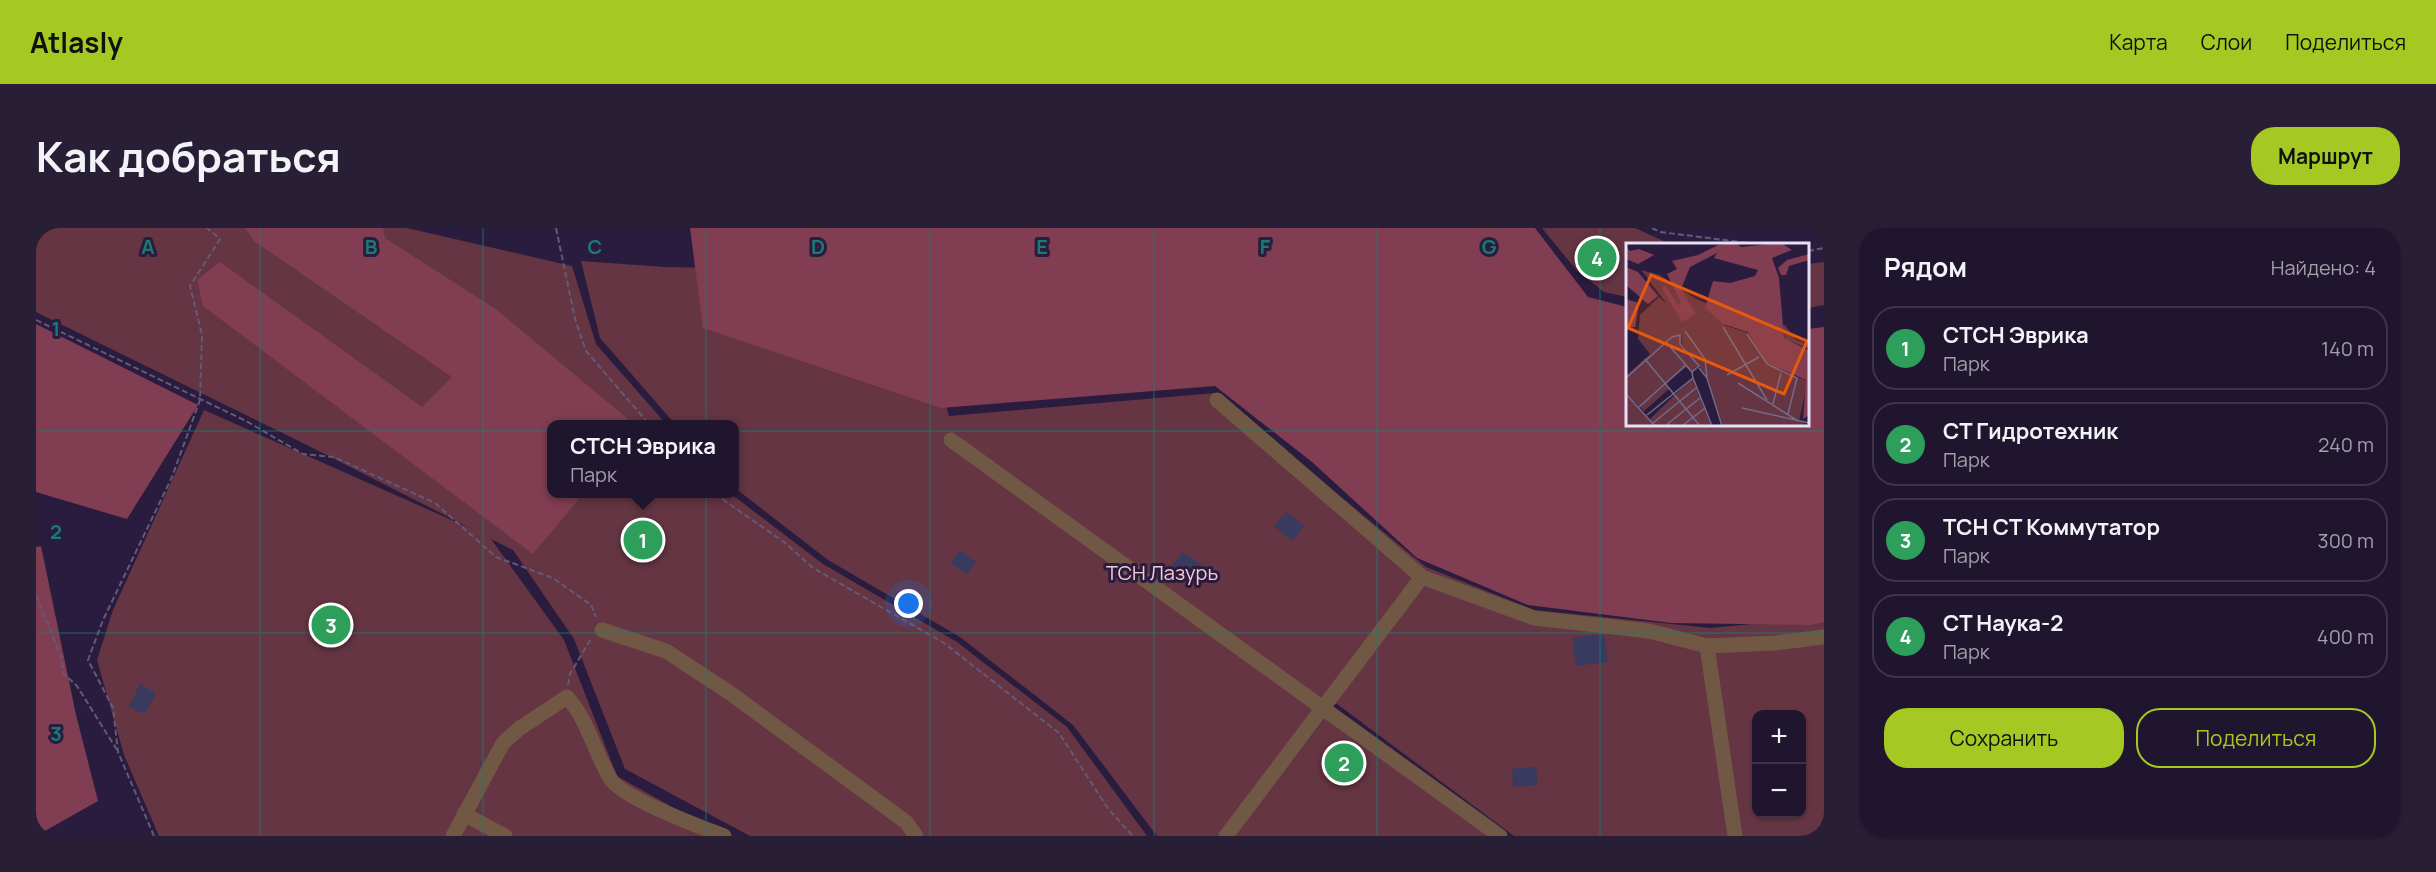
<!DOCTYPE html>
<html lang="ru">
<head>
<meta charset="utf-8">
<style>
	:root { --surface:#20152e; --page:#281e36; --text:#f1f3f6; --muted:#a29faa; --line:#3d344a; --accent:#a5c822 }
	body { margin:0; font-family:Manrope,sans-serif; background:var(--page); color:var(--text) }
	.controls { position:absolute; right:18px; bottom:18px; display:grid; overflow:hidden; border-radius:12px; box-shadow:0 2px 4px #0004 }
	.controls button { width:54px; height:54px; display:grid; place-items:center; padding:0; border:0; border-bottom:2px solid var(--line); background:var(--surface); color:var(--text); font:30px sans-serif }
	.you { position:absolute; left:873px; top:376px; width:21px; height:21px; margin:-15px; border:4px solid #fff; border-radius:50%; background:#1a73e8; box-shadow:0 0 0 9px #1a73e833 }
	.badge { display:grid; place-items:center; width:39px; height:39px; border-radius:50%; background:var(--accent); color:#fff; font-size:20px; font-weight:700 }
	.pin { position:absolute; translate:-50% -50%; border:3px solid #fff; box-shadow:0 2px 6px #0006 }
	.popup { position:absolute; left:511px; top:192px; width:192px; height:78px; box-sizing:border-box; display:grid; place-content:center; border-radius:12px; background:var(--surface); filter:drop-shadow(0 2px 4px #0005); font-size:20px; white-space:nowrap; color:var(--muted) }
	.popup b { font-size:22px; color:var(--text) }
	.popup::after { content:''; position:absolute; left:50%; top:100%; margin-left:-12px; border:12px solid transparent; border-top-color:var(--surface) }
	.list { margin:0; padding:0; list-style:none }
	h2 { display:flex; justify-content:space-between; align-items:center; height:78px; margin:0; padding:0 24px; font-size:26px }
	h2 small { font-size:20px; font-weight:400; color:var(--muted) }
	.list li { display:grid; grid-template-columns:39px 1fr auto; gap:18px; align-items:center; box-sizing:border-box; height:84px; margin:0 12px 12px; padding:0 12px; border:2px solid var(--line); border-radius:24px }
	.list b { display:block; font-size:22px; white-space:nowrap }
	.list p { margin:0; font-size:20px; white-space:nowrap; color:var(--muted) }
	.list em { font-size:20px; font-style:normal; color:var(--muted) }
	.actions { display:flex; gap:12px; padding:18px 24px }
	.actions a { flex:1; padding:14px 0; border:2px solid var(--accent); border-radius:24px; text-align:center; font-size:21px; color:var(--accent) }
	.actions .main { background:var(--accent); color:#111 }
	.map { position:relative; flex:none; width:1788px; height:608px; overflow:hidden; border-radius:24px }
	header { display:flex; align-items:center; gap:36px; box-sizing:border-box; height:84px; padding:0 30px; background:var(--accent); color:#111 }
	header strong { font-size:28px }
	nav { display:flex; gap:33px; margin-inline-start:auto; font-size:21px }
	.intro { display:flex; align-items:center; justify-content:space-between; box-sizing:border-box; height:144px; padding:0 36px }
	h1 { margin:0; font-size:42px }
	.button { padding:15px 27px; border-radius:24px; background:var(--accent); color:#111; font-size:21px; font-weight:700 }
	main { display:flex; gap:36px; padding:0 36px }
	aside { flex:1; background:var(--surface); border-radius:24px; box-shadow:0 2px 4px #0004 }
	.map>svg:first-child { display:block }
</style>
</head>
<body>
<header>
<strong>Atlasly</strong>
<nav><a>Карта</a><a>Слои</a><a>Поделиться</a></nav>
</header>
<div class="intro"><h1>Как добраться</h1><a class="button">Маршрут</a></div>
<main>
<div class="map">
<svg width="1788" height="608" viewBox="0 0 1788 608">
	<rect width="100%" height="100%" fill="#2a1c3e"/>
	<!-- green -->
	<g fill="#653543" fill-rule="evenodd">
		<path d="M 0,0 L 371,0 L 536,38 L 560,116 L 630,196 L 516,196 L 516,266 L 695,266 L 787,336 L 921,414 L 1031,499 L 1111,608 L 714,608 L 589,541 L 538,411 L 477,322 L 455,311 L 528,412 L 581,548 L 688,608 L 123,608 L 88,527 L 61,432 L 77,382 L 168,182 L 436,301 L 273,218 L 0,84 Z"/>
		<path d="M 1506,0 L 1599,0 L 1634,16 L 1592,16 L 1591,69 L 1568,64 L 1541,43 Z"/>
		<path d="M 545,33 L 628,39 L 871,43 L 913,188 L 1179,165 L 1390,339 L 1498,382 L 1675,400 L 1788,389 L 1788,608 L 1478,608 L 1289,467 L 1182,608 L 1121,608 L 1037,497 L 924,409 L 792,332 L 699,260 L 698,196 L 639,196 L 564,110 ZM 1720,487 L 1766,487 L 1766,586 L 1720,586 Z"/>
		<path d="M 1788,34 L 1788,77 L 1772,80 L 1772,36 Z"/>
		<path d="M 1297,480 L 1452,608 L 1198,608 Z"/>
	</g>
	<!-- forest -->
	<g fill="#813e53">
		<path d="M 209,0 L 347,0 L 349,10 L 461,82 L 598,196 L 516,196 L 516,266 L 547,266 L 497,326 L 167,78 L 161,52 L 184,34 L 386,179 L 416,149 L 218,13 Z"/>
		<path d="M 654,0 L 1499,0 L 1552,69 L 1591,79 L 1592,196 L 1772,196 L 1772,101 L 1788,99 L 1788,394 L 1774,397 L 1635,395 L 1492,377 L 1381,330 L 1276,234 L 1179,158 L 905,180 L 667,100 Z"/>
		<path d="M 0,96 L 162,177 L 91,291 L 0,264 Z"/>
		<path d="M 5,318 L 40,487 L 62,573 L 0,608 L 0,319 Z"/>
	</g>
	<!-- building -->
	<g fill="#393a5f">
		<path d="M 1250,284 L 1268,298 L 1256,313 L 1238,298 Z"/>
		<path d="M 924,322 L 940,334 L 931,346 L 915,335 Z"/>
		<path d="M 1146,324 L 1165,336 L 1155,352 L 1135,340 Z"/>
		<path d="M 1558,407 L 1568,408 L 1572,434 L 1540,438 L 1536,410 Z"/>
		<path d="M 104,456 L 120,465 L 109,486 L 93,479 Z"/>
		<path d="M 1500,539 L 1502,557 L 1477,559 L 1476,541 Z"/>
	</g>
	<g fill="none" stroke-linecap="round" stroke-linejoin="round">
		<!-- path -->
		<g stroke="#655978" stroke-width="2" stroke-dasharray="6 3" stroke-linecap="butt">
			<path d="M 520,0 L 539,91 L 550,123 L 613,196"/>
			<path d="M 1616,0 L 1624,4 L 1720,16"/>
			<path d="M 1772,23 L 1788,20"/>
			<path d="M 0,92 L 210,193 L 267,226 L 298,229 L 399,275 L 460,329 L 517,350 L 555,377 L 560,389"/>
			<path d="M 679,266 L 748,314 L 777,340 L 908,415 L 1023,505 L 1073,582 L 1097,608"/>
			<path d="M 0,367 L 25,429 L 28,446 L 41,458 L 81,522"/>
			<path d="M 532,457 L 534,446 L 556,409"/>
			<path d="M 118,608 L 82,524 L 77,480 L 52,432 L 67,392 L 136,249 L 164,172 L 166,107 L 154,58 L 184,11 L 171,0"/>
		</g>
		<!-- minor -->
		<g stroke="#705845" stroke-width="15">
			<path d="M 1181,172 L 1386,349 L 1498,390 L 1613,403 L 1671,418 L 1739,415 L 1788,409"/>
			<path d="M 915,212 L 1464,608"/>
			<path d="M 566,402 L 630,423 L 694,465 L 870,594 L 880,608"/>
			<path d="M 1671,418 L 1699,608"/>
			<path d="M 428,586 L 469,608"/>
			<path d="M 417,608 L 467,515 L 484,500 L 531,469 C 552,492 558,523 574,550 C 585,570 665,599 688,608"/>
			<path d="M 1190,608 L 1386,349"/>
		</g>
	</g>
	<!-- grid -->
	<path fill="none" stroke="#1a7b75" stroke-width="1.5" stroke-opacity="0.55" d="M 224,0 L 224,608M 447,0 L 447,608M 670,0 L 670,608M 894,0 L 894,608M 1118,0 L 1118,608M 1341,0 L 1341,608M 1564,0 L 1564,608M 0,203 L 1788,203M 0,405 L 1788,405"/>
	<g text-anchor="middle" stroke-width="6" stroke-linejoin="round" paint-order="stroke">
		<!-- park labels -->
		<g font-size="20" fill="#f5cad4" stroke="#2a1c3e">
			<text x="1126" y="352">ТСН Лазурь</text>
		</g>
	</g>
	<!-- overview -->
	<g transform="translate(1590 15)">
		<rect width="183" height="183" fill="#2a1c3e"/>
		<path d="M 15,27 L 34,32 L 70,56 L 99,68 L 98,82 L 122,90 L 156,129 L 182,138 L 173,178 L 183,183 L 97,183 L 81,134 L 56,101 L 56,89 L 55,101 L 72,123 L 65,129 L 60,124 L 40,141 L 43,146 L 18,168 L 5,155 L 23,177 L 66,135 L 85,183 L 0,183 L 0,129 L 2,131 L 24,111 L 12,96 L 14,72 L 33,54 L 41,61 ZM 159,82 L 169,96 L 183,102 L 183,106 L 159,96 L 156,83 Z" fill="#653543"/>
		<path d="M 110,0 L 115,4 L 155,0 L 166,7 L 146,15 L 153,35 L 158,95 L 183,108 L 183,172 L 177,176 L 180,137 L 141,120 L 122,89 L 97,81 L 79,65 L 87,38 L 104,40 L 129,33 L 132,27 L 88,15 L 91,10 L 64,24 L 55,46 L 70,71 L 56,79 L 36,45 L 39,42 L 52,62 L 55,60 L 41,31 L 51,26 L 46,18 L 72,12 L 92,2 ZM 0,4 L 4,8 L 13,6 L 28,12 L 12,21 L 0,16 ZM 183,11 L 183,17 L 163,23 L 160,32 L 155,32 L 152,25 L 161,17 ZM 0,24 L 12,29 L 32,53 L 22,61 L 0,42 ZM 0,56 L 13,60 L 9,84 L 0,85 Z" fill="#813e53"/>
		<path fill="none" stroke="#766a88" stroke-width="1.5" d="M 97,84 L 141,157M 59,88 L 79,116 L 81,135M 121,91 L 141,121 L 171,135 L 162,171M 40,99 L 60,122M 19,116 L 74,183M 73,125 L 81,135 L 96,183M 101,132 L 133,114M 0,135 L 46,94 L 54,92 L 54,101 L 73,123 L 66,129 L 67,135 L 86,183M 112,140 L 172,178M 0,151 L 29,183M 147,161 L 155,130M 13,164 L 60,122 L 66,129M 116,165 L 183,180M 21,172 L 67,135M 27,180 L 70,145M 39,183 L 74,155M 56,183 L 79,165"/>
		<path fill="#e8590c" fill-opacity="0.15" stroke="#e8590c" stroke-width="3" d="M 25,32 L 181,98 L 158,151 L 2,85 Z"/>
		<rect width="183" height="183" fill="none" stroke="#e8e0f6" stroke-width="3"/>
	</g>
	<g font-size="20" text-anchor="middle" font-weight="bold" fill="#1a7b75" stroke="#2a1c3e" stroke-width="6" stroke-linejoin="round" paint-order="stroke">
		<text x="112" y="26">A</text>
		<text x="335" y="26">B</text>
		<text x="559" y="26">C</text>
		<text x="782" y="26">D</text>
		<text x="1006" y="26">E</text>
		<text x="1229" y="26">F</text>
		<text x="1453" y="26">G</text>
		<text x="20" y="108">1</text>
		<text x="20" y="311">2</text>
		<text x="20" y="513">3</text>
	</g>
</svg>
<div class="controls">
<button>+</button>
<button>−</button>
</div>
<div class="you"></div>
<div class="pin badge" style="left:607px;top:312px;background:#2e9e5b">1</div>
<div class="popup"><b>СТСН Эврика</b>Парк</div>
<div class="pin badge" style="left:1308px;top:535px;background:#2e9e5b">2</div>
<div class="pin badge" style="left:295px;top:397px;background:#2e9e5b">3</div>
<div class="pin badge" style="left:1561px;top:30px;background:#2e9e5b">4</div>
</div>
<aside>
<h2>Рядом<small>Найдено: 4</small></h2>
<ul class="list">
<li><span class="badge" style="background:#2e9e5b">1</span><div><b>СТСН Эврика</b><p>Парк</p></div><em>140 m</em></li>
<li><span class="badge" style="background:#2e9e5b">2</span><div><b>СТ Гидротехник</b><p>Парк</p></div><em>240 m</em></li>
<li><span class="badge" style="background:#2e9e5b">3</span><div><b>ТСН СТ Коммутатор</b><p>Парк</p></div><em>300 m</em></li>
<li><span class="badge" style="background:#2e9e5b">4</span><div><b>СТ Наука-2</b><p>Парк</p></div><em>400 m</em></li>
</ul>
<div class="actions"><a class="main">Сохранить</a><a>Поделиться</a></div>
</aside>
</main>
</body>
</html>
